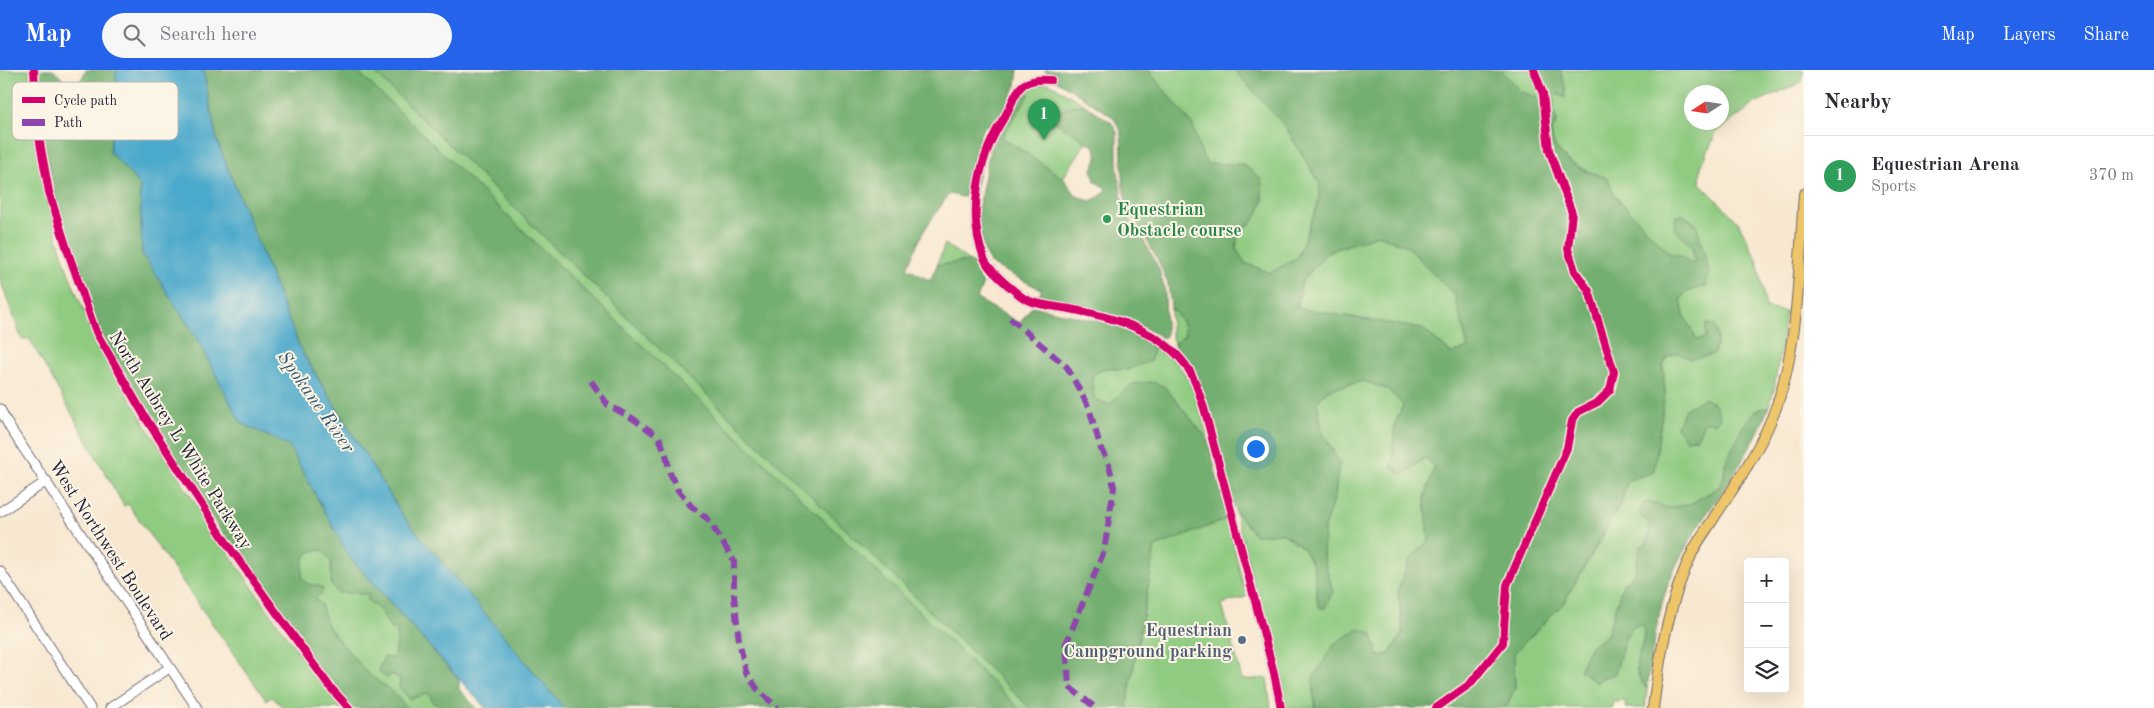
<!DOCTYPE html>
<html lang="en">
<head>
<meta charset="utf-8">
<style>
	:root { --surface:#fff; --page:#f7f7f7; --text:#2b2b33; --muted:#7c7c81; --line:#e1e1e2; --accent:#2563eb }
	body { margin:0; font-family:"Old Standard TT",serif; background:var(--page); color:var(--text) }
	.controls { position:absolute; right:15px; bottom:15px; display:grid; overflow:hidden; border-radius:5px; box-shadow:0 5px 20px #0002 }
	.controls button { width:45px; height:45px; display:grid; place-items:center; padding:0; border:0; border-bottom:1px solid var(--line); background:var(--surface); color:var(--text); font:25px sans-serif }
	.compass { position:absolute; left:1684px; top:15px; width:45px; height:45px; border-radius:50%; background:var(--surface); box-shadow:0 5px 20px #0002; rotate:258deg }
	.you { position:absolute; left:1255px; top:378px; width:18px; height:18px; margin:-12px; border:4px solid #fff; border-radius:50%; background:#1a73e8; box-shadow:0 0 0 8px #1a73e833 }
	.badge { display:grid; place-items:center; width:32px; height:32px; border-radius:50%; background:var(--accent); color:#fff; font-size:16px; font-weight:700 }
	.pin { position:absolute; translate:-50% -41px; filter:drop-shadow(0 1px 2px #0008) }
	.pin::after { content:''; position:absolute; top:26px; width:18px; height:15px; background:inherit; clip-path:polygon(0 0,100% 0,50% 100%) }
	.list { margin:0; padding:0; list-style:none }
	h2 { display:flex; justify-content:space-between; align-items:center; height:65px; margin:0; padding:0 20px; font-size:21px }
	h2 small { font-size:16px; font-weight:400; color:var(--muted) }
	.list li { display:grid; grid-template-columns:32px 1fr auto; gap:15px; align-items:center; box-sizing:border-box; height:80px; padding:0 20px; border-top:1px solid var(--line) }
	.list b { display:block; font-size:19px; white-space:nowrap }
	.list p { margin:0; font-size:16px; white-space:nowrap; color:var(--muted) }
	.list em { font-size:16px; font-style:normal; color:var(--muted) }
	.icon { flex:none; width:28px; height:28px; fill:none; stroke:currentColor; stroke-width:2; stroke-linecap:round; stroke-linejoin:round }
	.map { position:relative; flex:none; width:1804px; height:638px; overflow:hidden }
	header { display:flex; align-items:center; gap:30px; box-sizing:border-box; height:70px; padding:0 25px; background:var(--accent); color:#fff }
	header strong { font-size:24px }
	nav { display:flex; gap:28px; margin-inline-start:auto; font-size:18px }
	.search { width:350px; height:45px; background:var(--page); display:flex; align-items:center; gap:12px; box-sizing:border-box; padding:0 18px; border-radius:28px; color:var(--muted); font-size:19px }
	main { display:flex }
	aside { flex:1; background:var(--surface) }
	.map>svg:first-child { display:block }
</style>
</head>
<body>
<header>
<strong>Map</strong>
<div class="search"><svg class="icon" aria-label="search" viewBox="0 0 24 24"><circle cx="10" cy="10" r="6"/><path d="M15 15l6 6"/></svg>Search here</div>
<nav><a>Map</a><a>Layers</a><a>Share</a></nav>
</header>
<main>
<div class="map">
<svg width="1804" height="638" viewBox="0 0 1804 638">
	<rect width="100%" height="100%" fill="#fcf5e5"/>
	<filter id="ink" filterUnits="userSpaceOnUse"><feTurbulence type="fractalNoise" baseFrequency=".02" numOctaves="2"/><feDisplacementMap in="SourceGraphic" scale="10" xChannelSelector="R" yChannelSelector="G"/><feConvolveMatrix kernelMatrix="1 2 1 2 8 2 1 2 1" color-interpolation-filters="sRGB"/></filter>
	<filter id="wash" filterUnits="userSpaceOnUse"><feTurbulence type="fractalNoise" baseFrequency=".0096" numOctaves="4" result="noise"/><feDisplacementMap in="SourceGraphic" scale="20" xChannelSelector="R" yChannelSelector="G"/><feGaussianBlur stdDeviation="1.12" result="paint"/><feColorMatrix in="noise" values="0 0 0 0 0 0 0 0 0 0 0 0 0 0 0 0 0 1.4 0 .05"/><feComposite in="paint" operator="in"/></filter>
	<g filter="url(#wash)">
		<rect width="100%" height="100%" fill="#f8e8d1"/>
		<!-- green -->
		<g fill="#8fcb81" stroke="#58765e" fill-rule="evenodd">
			<path d="M 0,0 L 29,0 C 36,69 45,138 69,204 C 89,259 118,309 148,359 C 177,405 206,451 237,495 C 271,544 304,593 343,638 L 284,638 L 272,627 L 266,630 L 128,434 L 124,436 L 29,268 L 22,270 L 0,209 Z"/>
			<path d="M 356,0 L 372,0 L 1030,638 L 1019,638 Z"/>
			<path d="M 1148,0 L 1234,0 L 1285,56 L 1320,114 L 1318,134 L 1297,188 L 1270,203 L 1245,193 L 1236,179 L 1238,162 L 1253,152 L 1264,129 L 1243,94 L 1207,94 L 1198,76 L 1192,55 Z"/>
			<path d="M 1501,0 L 1539,0 L 1544,14 L 1537,27 L 1521,23 Z"/>
			<path d="M 1560,0 L 1804,0 L 1802,12 L 1755,33 L 1716,63 L 1701,97 L 1700,113 L 1738,152 L 1757,190 L 1766,238 L 1786,242 L 1774,320 L 1769,336 L 1756,341 L 1725,394 L 1724,407 L 1719,417 L 1691,434 L 1667,438 L 1650,432 L 1652,455 L 1647,473 L 1640,477 L 1635,503 L 1623,514 L 1607,565 L 1591,576 L 1580,599 L 1597,613 L 1601,608 L 1615,604 L 1625,567 L 1633,556 L 1643,555 C 1648,584 1623,590 1647,619 L 1645,638 L 1626,638 L 1625,631 L 1613,632 L 1613,638 L 1506,638 L 1515,617 L 1513,583 L 1563,534 L 1622,432 L 1627,411 L 1665,323 L 1663,296 L 1667,286 L 1678,283 L 1713,284 L 1706,255 L 1706,268 L 1697,270 L 1684,245 L 1681,229 L 1686,222 L 1706,216 L 1692,177 L 1695,191 L 1689,194 L 1681,185 L 1670,184 L 1614,125 L 1608,108 C 1590,103 1562,92 1554,74 C 1552,71 1552,66 1551,62 L 1557,52 L 1553,39 L 1554,25 L 1566,20 ZM 1692,22 L 1722,22 L 1722,52 L 1692,52 Z"/>
			<path d="M 1041,13 L 1051,14 L 1085,35 L 1071,36 L 1054,51 L 1086,72 L 1063,108 L 1001,67 L 1029,25 L 1023,21 L 1032,15 Z"/>
			<path d="M 1378,165 L 1407,176 L 1455,226 L 1468,278 L 1452,284 L 1422,259 L 1297,238 L 1302,211 L 1327,182 Z"/>
			<path d="M 945,174 L 969,191 L 937,195 Z"/>
			<path d="M 1171,237 L 1183,253 L 1185,265 L 1175,273 L 1175,277 L 1171,264 Z"/>
			<path d="M 1145,268 C 1189,292 1196,324 1208,370 L 1164,316 L 1118,327 L 1109,335 L 1094,328 L 1092,305 L 1106,298 L 1128,300 L 1153,278 Z"/>
			<path d="M 1364,311 L 1387,319 L 1403,335 L 1394,357 L 1403,404 L 1426,387 L 1434,397 L 1425,428 L 1429,470 L 1410,489 L 1398,520 L 1403,563 L 1389,584 L 1378,586 L 1372,563 L 1313,608 L 1315,638 L 1285,638 L 1235,441 L 1255,465 L 1282,463 L 1302,477 L 1314,497 L 1318,535 L 1333,522 L 1323,485 L 1324,457 L 1335,426 L 1339,392 L 1322,361 L 1317,332 L 1327,320 Z"/>
			<path d="M 1227,449 L 1246,527 L 1222,534 L 1242,610 L 1267,608 L 1271,638 L 1130,638 L 1127,635 L 1155,477 Z"/>
			<path d="M 317,459 L 474,638 L 394,638 L 281,508 Z"/>
		</g>
		<!-- forest -->
		<g fill="#73af6f" stroke="#4a6855" fill-rule="evenodd">
			<path d="M 37,0 L 53,0 L 68,14 L 80,12 L 86,0 L 117,0 L 110,81 L 140,115 L 142,183 L 196,267 L 241,353 L 289,376 L 349,486 L 459,610 L 459,619 L 476,638 L 439,638 L 439,635 L 433,633 L 429,623 L 410,629 L 399,617 L 400,609 L 391,604 L 388,608 L 380,603 L 379,598 L 384,587 L 393,588 L 397,572 L 397,559 L 390,559 C 385,547 380,537 368,531 L 368,524 L 338,523 L 331,515 L 331,492 L 324,481 C 303,477 302,492 302,508 L 308,514 L 317,515 L 323,518 L 322,523 L 316,527 L 316,530 L 321,534 L 327,554 L 336,567 L 367,603 L 394,623 L 407,638 L 352,638 L 328,611 L 229,474 L 163,371 L 102,267 L 91,240 L 58,138 L 44,73 L 40,42 Z"/>
			<path d="M 203,0 L 356,0 L 1019,638 L 564,638 L 403,446 L 301,280 L 217,71 Z"/>
			<path d="M 372,0 L 1018,0 L 1016,15 L 1011,26 L 987,71 L 974,122 L 963,127 L 949,124 L 923,162 L 907,198 L 930,211 L 937,195 L 969,191 L 987,203 L 977,229 L 1020,253 L 1032,236 L 1122,257 L 1145,268 L 1153,278 L 1151,290 L 1128,300 L 1106,298 L 1092,305 L 1094,328 L 1109,335 L 1132,314 L 1151,312 L 1164,316 L 1208,370 L 1227,449 L 1155,477 L 1127,635 L 1130,638 L 1030,638 Z"/>
			<path d="M 1044,0 L 1148,0 L 1193,55 L 1198,76 L 1207,94 L 1243,94 L 1261,109 C 1265,136 1261,147 1238,162 L 1236,179 L 1245,193 L 1270,203 L 1297,188 L 1318,134 L 1320,114 L 1285,56 L 1234,0 L 1501,0 L 1521,22 L 1537,27 L 1543,14 L 1539,0 L 1560,0 L 1566,19 L 1565,28 L 1558,24 L 1554,25 L 1553,39 L 1557,52 L 1551,62 C 1552,66 1552,71 1554,74 C 1562,93 1590,103 1608,108 L 1614,125 L 1670,184 L 1681,185 L 1690,193 L 1695,191 L 1692,177 L 1674,158 L 1676,146 L 1683,145 L 1696,153 L 1710,204 L 1706,216 L 1686,222 L 1681,229 L 1684,245 L 1697,270 L 1706,268 L 1706,254 L 1714,254 L 1718,267 L 1714,284 L 1690,289 L 1678,283 L 1667,287 L 1663,296 L 1665,323 L 1654,402 L 1627,411 L 1622,431 L 1563,534 L 1514,583 L 1515,618 L 1506,638 L 1315,638 L 1313,608 L 1335,573 L 1359,559 L 1372,563 L 1378,586 L 1389,584 L 1403,563 L 1398,520 L 1410,489 L 1429,470 L 1425,428 L 1434,397 L 1426,387 L 1403,405 L 1392,398 L 1394,357 L 1403,335 L 1387,319 L 1363,311 L 1327,320 L 1317,332 L 1322,361 L 1339,392 L 1335,426 L 1324,457 L 1323,485 L 1333,522 L 1324,539 L 1318,536 L 1314,497 L 1302,477 L 1282,463 L 1255,465 L 1235,441 L 1211,347 L 1202,320 L 1175,277 L 1175,273 L 1185,265 L 1183,253 L 1171,237 L 1168,214 L 1159,192 L 1127,135 L 1123,117 L 1121,61 L 1113,47 L 1053,8 ZM 1378,165 L 1407,176 L 1455,226 L 1468,278 L 1452,284 L 1423,259 L 1297,238 L 1302,211 L 1327,182 Z"/>
			<path d="M 1023,21 L 1027,22 L 1029,24 L 1002,67 L 1063,108 L 1077,126 L 1090,131 L 1101,126 L 1106,119 L 1095,111 L 1092,99 L 1097,89 L 1095,77 L 1054,51 L 1055,43 L 1071,36 L 1085,35 L 1111,52 L 1117,62 L 1117,93 L 1122,130 L 1129,147 L 1148,178 L 1159,199 L 1165,222 L 1166,266 L 1163,268 C 1125,244 1079,239 1036,229 L 1042,220 L 991,194 L 986,186 L 979,160 L 978,141 L 990,79 L 1017,27 Z"/>
			<path d="M 1704,328 L 1716,335 L 1720,348 L 1715,353 L 1705,351 L 1697,368 L 1686,369 L 1676,357 L 1685,339 Z"/>
			<path d="M 1769,336 C 1748,396 1701,443 1674,500 C 1658,533 1652,583 1647,619 C 1623,589 1649,583 1643,555 L 1633,556 L 1625,568 L 1615,604 L 1602,608 L 1597,613 L 1579,600 L 1591,576 L 1607,565 L 1623,514 L 1635,503 L 1640,477 L 1647,473 L 1651,455 L 1639,444 L 1644,433 L 1650,432 L 1667,438 L 1690,434 L 1719,417 L 1724,407 L 1725,394 L 1743,356 L 1756,341 Z"/>
		</g>
		<!-- water -->
		<path fill="#4ca9cb" stroke="#376683" d="M 117,0 L 203,0 L 217,71 L 301,281 L 403,446 L 564,638 L 485,638 L 349,486 L 289,376 L 241,353 L 196,267 L 142,183 L 140,115 L 110,82 Z"/>
	</g>
	<g filter="url(#ink)">
		<g fill="none" stroke-linecap="round" stroke-linejoin="round">
			<defs>
				<g id="minor">
					<path d="M 34,0 L 38,62 L 49,122 L 68,182 L 96,262 L 145,347 L 228,475 L 330,617 L 349,638"/>
					<path d="M 1051,10 C 1013,7 1019,25 1002,51 C 978,89 967,145 984,188 C 988,199 998,206 1006,214 C 1013,219 1019,226 1027,230 C 1041,236 1060,237 1075,240 C 1116,248 1165,262 1189,300 C 1196,311 1200,326 1204,338 L 1274,603 L 1281,638"/>
					<path d="M 0,339 L 10,358 L 197,638"/>
					<path d="M 0,442 L 47,411"/>
					<path d="M 0,501 L 90,638"/>
					<path d="M 110,638 L 169,598"/>
				</g>
				<path id="major" d="M 1653,638 C 1660,584 1669,530 1693,481 C 1699,469 1708,458 1715,446 C 1736,415 1757,383 1772,348 C 1799,283 1799,194 1804,124"/>
			</defs>
			<!-- minor casing -->
			<use href="#minor" stroke="#6d6770" stroke-width="11"/>
			<!-- major casing -->
			<use href="#major" stroke="#6d6770" stroke-width="12"/>
			<!-- minor -->
			<use href="#minor" stroke="#fff" stroke-width="9"/>
			<!-- major -->
			<use href="#major" stroke="#eec569" stroke-width="10"/>
			<!-- quiet -->
			<g stroke="#8e44ad" stroke-width="6" stroke-dasharray="12 6" stroke-linecap="butt">
				<path d="M 1010,248 L 1067,297 L 1089,338 L 1101,379 L 1109,395 L 1114,417 L 1104,481 L 1066,574 L 1069,617 L 1096,638"/>
				<path d="M 591,311 L 608,335 L 632,348 L 659,367 L 666,385 L 670,403 L 677,419 L 692,437 L 708,449 L 734,491 L 734,526 L 739,571 L 746,602 L 758,620 L 778,638"/>
			</g>
			<defs>
				<g id="cycleway">
					<path d="M 34,0 L 38,62 L 49,122 L 68,182 L 96,262 L 145,347 L 228,475 L 330,617 L 349,638"/>
					<path d="M 1051,10 C 1013,7 1019,25 1002,51 C 978,89 967,145 984,188 C 988,199 998,206 1006,214 C 1013,219 1019,226 1027,230 C 1041,236 1060,237 1075,240 C 1116,248 1165,262 1189,300 C 1196,311 1200,326 1204,338 L 1274,603 L 1281,638"/>
					<path d="M 1436,638 L 1470,614 L 1503,573 L 1507,515 L 1567,378 L 1572,351 L 1578,342 L 1598,332 L 1610,320 L 1614,302 L 1589,221 L 1575,201 L 1568,179 L 1572,143 L 1549,80 L 1543,24 L 1534,0"/>
				</g>
			</defs>
			<!-- cycleway casing -->
			<use href="#cycleway" stroke="#fcf5e5" stroke-width="11"/>
			<!-- cycleway -->
			<use href="#cycleway" stroke="#d6006c" stroke-width="8"/>
		</g>
	</g>
	<!-- markers -->
	<circle fill="#2e9e5b" stroke="#fcf5e5" stroke-width="2" cx="1107" cy="149" r="5"/>
	<circle fill="#5c6f8a" stroke="#fcf5e5" stroke-width="2" cx="1242" cy="570" r="5"/>
	<g text-anchor="middle" stroke-width="4" stroke-linejoin="round" paint-order="stroke">
		<!-- leisure labels -->
		<g font-size="18" font-weight="bold" fill="#27864d" stroke="#fcf5e5" text-anchor="start">
			<text x="1117" y="145">Equestrian<tspan x="1117" dy="21">Obstacle course</tspan></text>
		</g>
		<!-- street labels -->
		<g font-size="18" fill="#22223b" stroke="#fcf5e5">
			<text transform="translate(181 370) rotate(58)" y="6">North Aubrey L White Parkway</text>
			<text transform="translate(111 480) rotate(57)" y="6">West Northwest Boulevard</text>
		</g>
		<!-- service labels -->
		<g font-size="18" font-weight="bold" fill="#4e5e75" stroke="#fcf5e5" text-anchor="end">
			<text x="1232" y="566">Equestrian<tspan x="1232" dy="21">Campground parking</tspan></text>
		</g>
		<!-- water labels -->
		<g font-size="19" font-style="italic" fill="#335875" stroke="#fcf5e5">
			<text transform="translate(317 331) rotate(55)" y="7">Spokane River</text>
		</g>
	</g>
	<!-- legend -->
	<rect x="12" y="12" width="166" height="58" rx="8" fill="#fcf5e5" stroke="#bbb6b2" stroke-width="1"/>
	<rect x="22" y="27" width="23" height="6" fill="#d6006c"/>
	<rect x="22" y="49" width="23" height="7" fill="#8e44ad"/>
	<g font-size="14" fill="#22223b">
		<text x="54" y="35">Cycle path</text>
		<text x="54" y="57">Path</text>
	</g>
</svg>
<div class="controls">
<button>+</button>
<button>−</button>
<button><svg class="icon" aria-label="layers" viewBox="0 0 24 24"><path d="M12 4l9 5-9 5-9-5zM3 14l9 5 9-5"/></svg></button>
</div>
<svg class="compass" viewBox="-18 -18 36 36"><path d="M0-13l5 13h-10z" fill="#e53935"/><path d="M0 13l5-13h-10z" fill="#7c7c81"/></svg>
<div class="you"></div>
<div class="pin badge" style="left:1044px;top:70px;background:#2e9e5b">1</div>
</div>
<aside>
<h2>Nearby<small></small></h2>
<ul class="list">
<li><span class="badge" style="background:#2e9e5b">1</span><div><b>Equestrian Arena</b><p>Sports</p></div><em>370 m</em></li>
</ul>
</aside>
</main>
</body>
</html>
